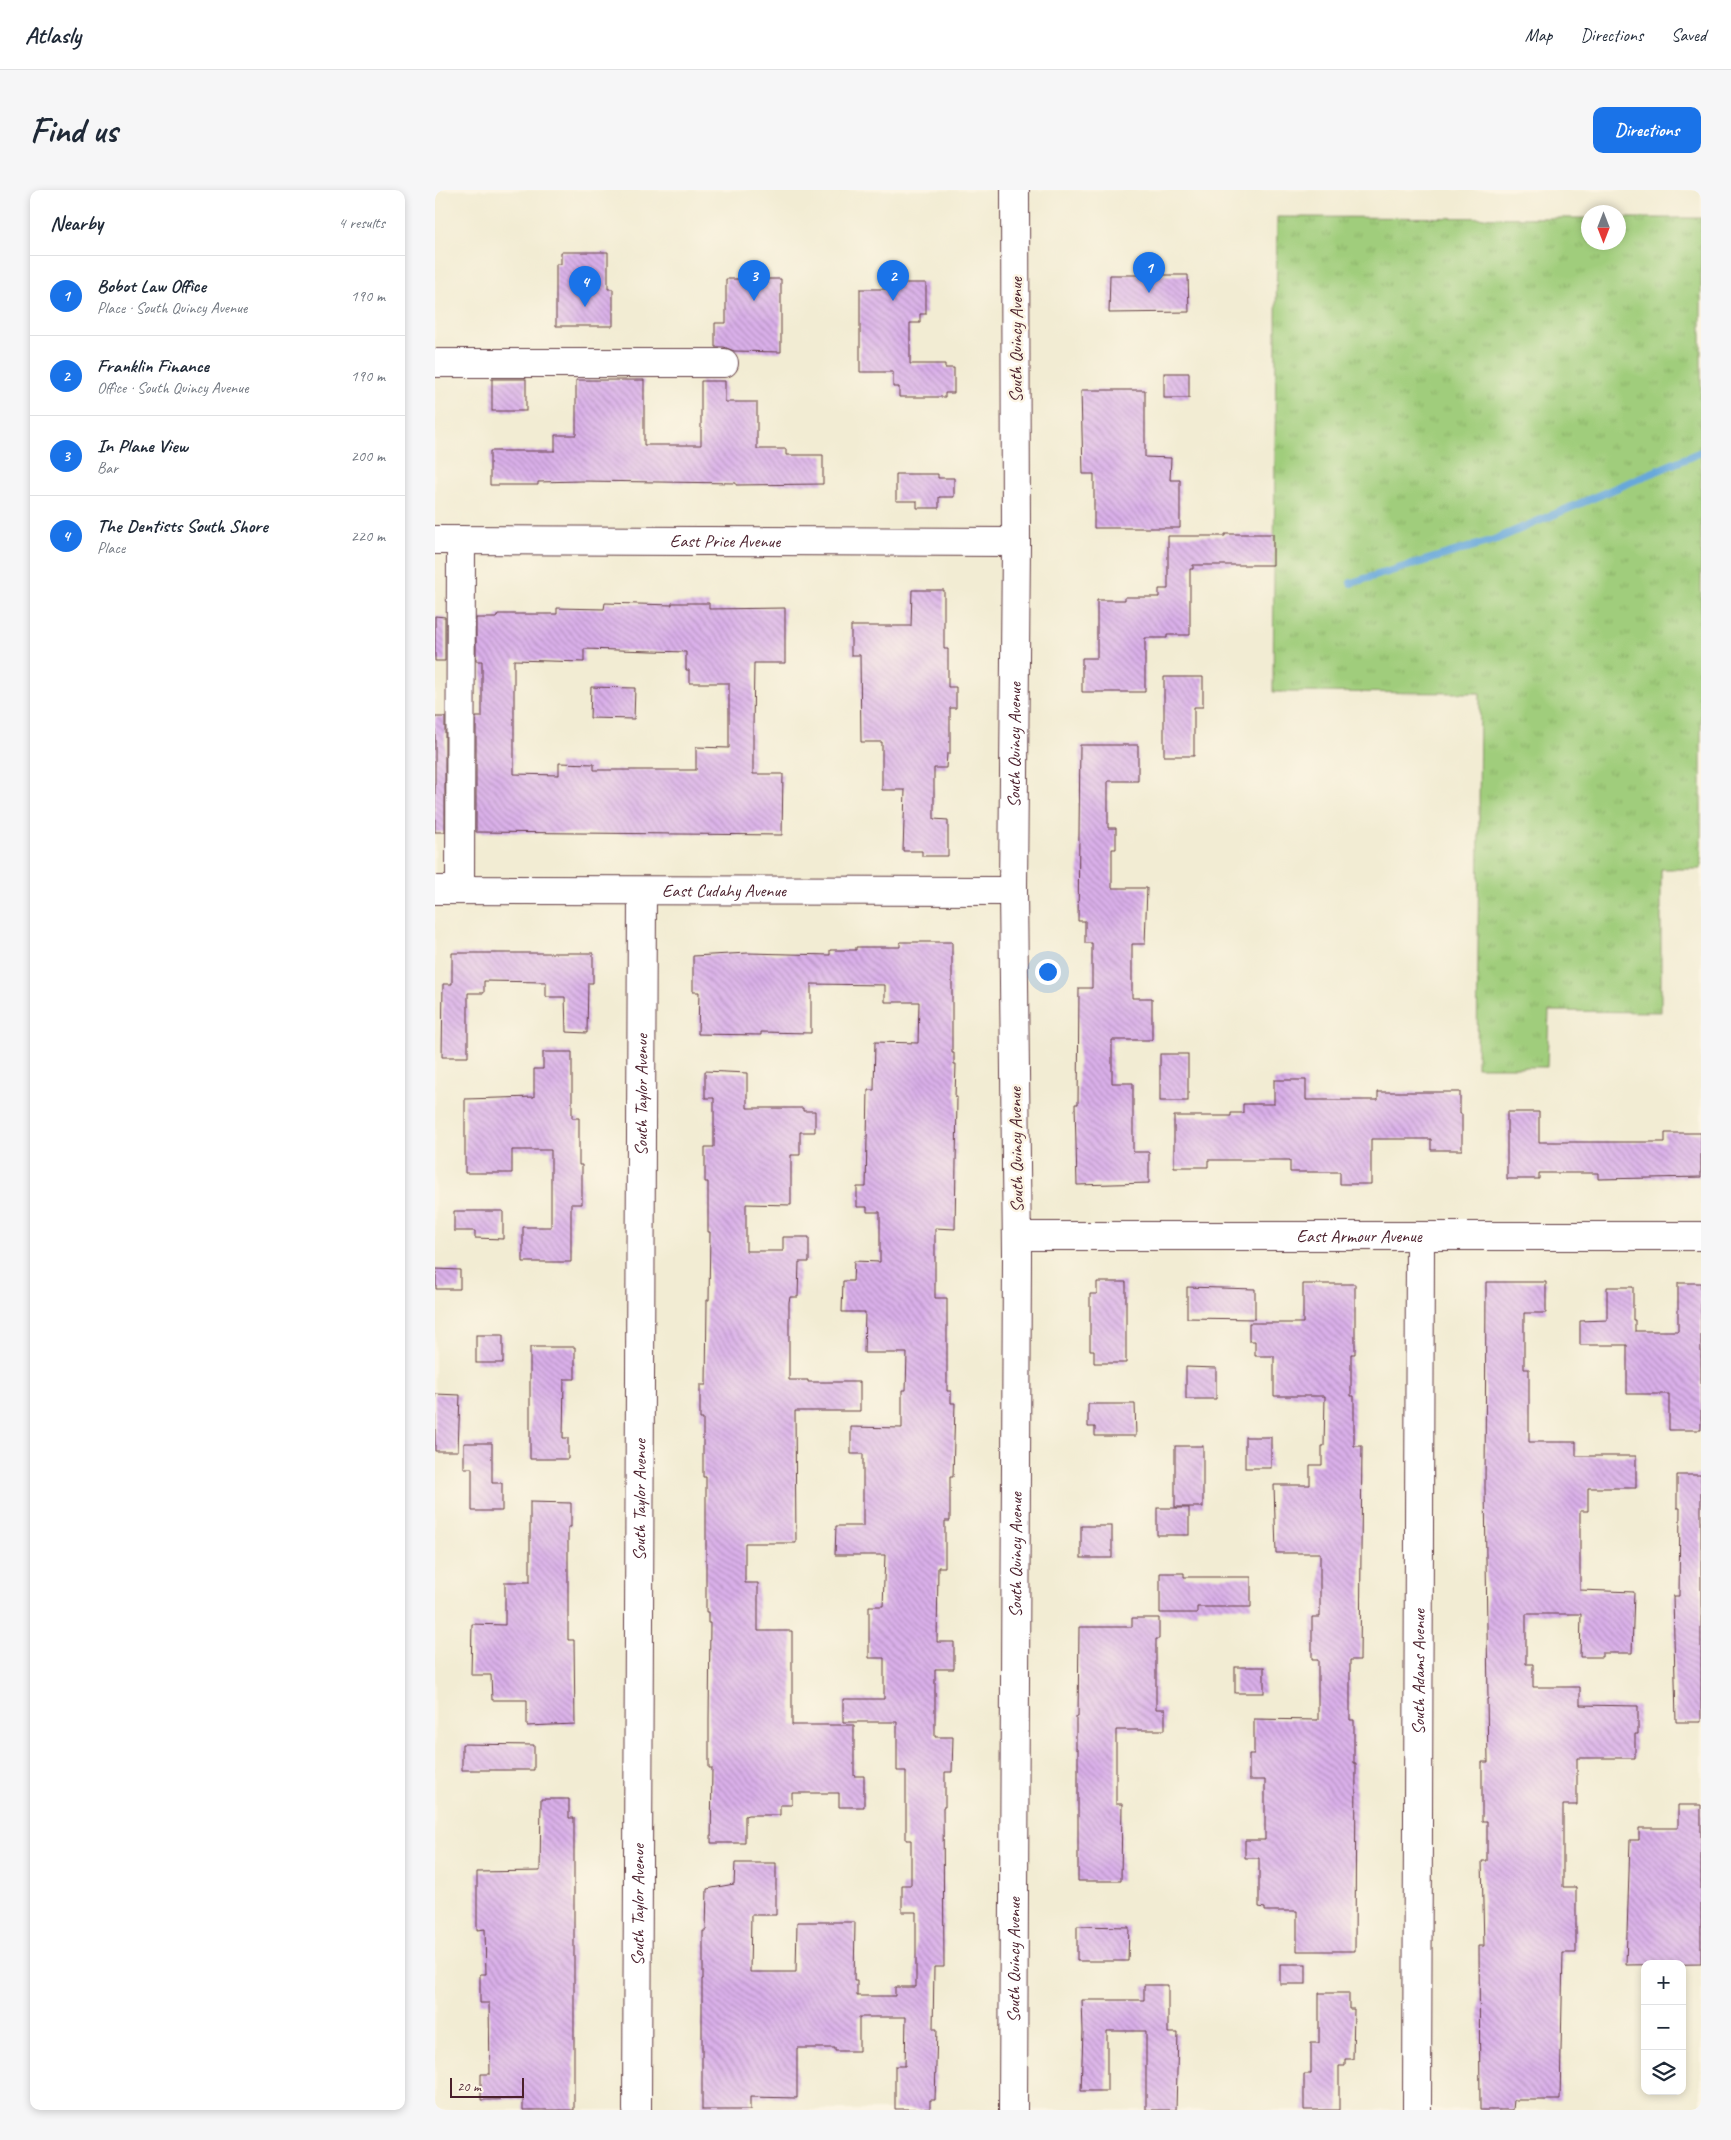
<!DOCTYPE html>
<html lang="en">
<head>
<meta charset="utf-8">
<style>
	:root { --surface:#fff; --page:#f6f6f7; --text:#1f2937; --muted:#747a83; --line:#e0e1e3; --accent:#1a73e8 }
	body { margin:0; font-family:Caveat,sans-serif; background:var(--page); color:var(--text) }
	.controls { position:absolute; right:15px; bottom:15px; display:grid; overflow:hidden; border-radius:10px; box-shadow:0 2px 8px #0003 }
	.controls button { width:45px; height:45px; display:grid; place-items:center; padding:0; border:0; border-bottom:1px solid var(--line); background:var(--surface); color:var(--text); font:25px sans-serif }
	.compass { position:absolute; left:1146px; top:15px; width:45px; height:45px; border-radius:50%; background:var(--surface); box-shadow:0 2px 8px #0003; rotate:180deg }
	.scale { position:absolute; left:15px; bottom:12px; width:74px; box-sizing:border-box; padding-left:5px; border:2px solid #4a1f2b; border-top:0; font-size:14px; line-height:18px; white-space:nowrap; color:#4a1f2b; -webkit-text-stroke:4px #fcf5e5; paint-order:stroke }
	.you { position:absolute; left:612px; top:781px; width:18px; height:18px; margin:-12px; border:4px solid #fff; border-radius:50%; background:#1a73e8; box-shadow:0 0 0 8px #1a73e833 }
	.badge { display:grid; place-items:center; width:32px; height:32px; border-radius:50%; background:var(--accent); color:#fff; font-size:16px; font-weight:700 }
	.pin { position:absolute; translate:-50% -41px; filter:drop-shadow(0 1px 2px #0008) }
	.pin::after { content:''; position:absolute; top:26px; width:18px; height:15px; background:inherit; clip-path:polygon(0 0,100% 0,50% 100%) }
	.list { margin:0; padding:0; list-style:none }
	h2 { display:flex; justify-content:space-between; align-items:center; height:65px; margin:0; padding:0 20px; font-size:21px }
	h2 small { font-size:16px; font-weight:400; color:var(--muted) }
	.list li { display:grid; grid-template-columns:32px 1fr auto; gap:15px; align-items:center; box-sizing:border-box; height:80px; padding:0 20px; border-top:1px solid var(--line) }
	.list b { display:block; font-size:19px; white-space:nowrap }
	.list p { margin:0; font-size:16px; white-space:nowrap; color:var(--muted) }
	.list em { font-size:16px; font-style:normal; color:var(--muted) }
	.icon { flex:none; width:28px; height:28px; fill:none; stroke:currentColor; stroke-width:2; stroke-linecap:round; stroke-linejoin:round }
	.map { position:relative; flex:none; width:1266px; height:1920px; overflow:hidden; border-radius:10px }
	header { display:flex; align-items:center; gap:30px; box-sizing:border-box; height:70px; padding:0 25px; background:var(--surface); border-bottom:1px solid var(--line) }
	header strong { font-size:24px }
	nav { display:flex; gap:28px; margin-inline-start:auto; font-size:18px }
	.intro { display:flex; align-items:center; justify-content:space-between; box-sizing:border-box; height:120px; padding:0 30px }
	h1 { margin:0; font-size:35px }
	.button { padding:12px 22px; border-radius:10px; background:var(--accent); color:#fff; font-size:18px; font-weight:700 }
	main { display:flex; gap:30px; padding:0 30px }
	aside { flex:1; background:var(--surface); border-radius:10px; box-shadow:0 2px 8px #0003 }
	.map>svg:first-child { display:block }
</style>
</head>
<body>
<header>
<strong>Atlasly</strong>
<nav><a>Map</a><a>Directions</a><a>Saved</a></nav>
</header>
<div class="intro"><h1>Find us</h1><a class="button">Directions</a></div>
<main>
<aside>
<h2>Nearby<small>4 results</small></h2>
<ul class="list">
<li><span class="badge">1</span><div><b>Bobot Law Office</b><p>Place · South Quincy Avenue</p></div><em>190 m</em></li>
<li><span class="badge">2</span><div><b>Franklin Finance</b><p>Office · South Quincy Avenue</p></div><em>190 m</em></li>
<li><span class="badge">3</span><div><b>In Plane View</b><p>Bar</p></div><em>200 m</em></li>
<li><span class="badge">4</span><div><b>The Dentists South Shore</b><p>Place</p></div><em>220 m</em></li>
</ul>
</aside>
<div class="map">
<svg width="1266" height="1920" viewBox="0 0 1266 1920">
	<defs>
		<pattern id="grass-tufts" width="24" height="20" patternUnits="userSpaceOnUse" patternTransform="scale(1.25)"><rect width="24" height="20" fill="#a0cd7b"/><path d="M3 7l-1-3M5 7V3M7 7l1-3M15 17l-1-3M17 17v-4M19 17l1-3" fill="none" stroke="#8bb06a"/></pattern>
		<pattern id="building-back-hatch" width="6" height="6" patternUnits="userSpaceOnUse" patternTransform="scale(1.25)"><rect width="6" height="6" fill="#dab0ea"/><path d="M-1 5l2 2M0 0l6 6M5-1l2 2" fill="none" stroke="#b38fbe"/></pattern>
	</defs>
	<rect width="100%" height="100%" fill="#fcf5e5"/>
	<filter id="ink" filterUnits="userSpaceOnUse"><feTurbulence type="fractalNoise" baseFrequency=".02" numOctaves="2"/><feDisplacementMap in="SourceGraphic" scale="10" xChannelSelector="R" yChannelSelector="G"/><feConvolveMatrix kernelMatrix="1 2 1 2 8 2 1 2 1" color-interpolation-filters="sRGB"/></filter>
	<filter id="wash" filterUnits="userSpaceOnUse"><feTurbulence type="fractalNoise" baseFrequency=".0096" numOctaves="4" result="noise"/><feDisplacementMap in="SourceGraphic" scale="20" xChannelSelector="R" yChannelSelector="G"/><feGaussianBlur stdDeviation="1.12" result="paint"/><feColorMatrix in="noise" values="0 0 0 0 0 0 0 0 0 0 0 0 0 0 0 0 0 1.4 0 .05"/><feComposite in="paint" operator="in"/></filter>
	<g filter="url(#wash)">
		<rect width="100%" height="100%" fill="#f2ecd3"/>
		<!-- grass -->
		<path fill="url(#grass-tufts)" stroke="#757653" d="M 842,27 L 1153,28 L 1154,52 L 1184,52 L 1184,28 L 1266,28 L 1266,679 L 1226,679 L 1226,822 L 1114,821 L 1112,877 L 1042,877 L 1045,503 L 838,502 Z"/>
		<g fill="none" stroke-linecap="round" stroke-linejoin="round">
			<!-- stream -->
			<path stroke="#67a8da" stroke-width="8" d="M 916,393 L 1059,350 L 1266,262"/>
		</g>
		<g id="blocks">
			<!-- building -->
			<g fill="url(#building-back-hatch)" fill-rule="evenodd">
				<path d="M 126,62 L 173,62 L 173,99 L 178,99 L 178,136 L 121,136 L 121,74 L 126,74 Z"/>
				<path d="M 675,85 L 753,85 L 754,122 L 674,123 Z"/>
				<path d="M 291,89 L 346,89 L 346,162 L 299,161 L 289,157 L 280,157 L 280,133 L 291,133 Z"/>
				<path d="M 460,93 L 491,93 L 491,124 L 485,124 L 485,133 L 475,133 L 475,174 L 510,174 L 510,178 L 519,178 L 519,203 L 510,203 L 510,207 L 464,207 L 464,197 L 458,197 L 458,182 L 425,182 L 425,99 L 460,99 Z"/>
				<rect x="729" y="183" width="25" height="25"/>
				<rect x="57" y="189" width="34" height="32"/>
				<path d="M 141,190 L 209,190 L 209,255 L 266,255 L 266,191 L 290,191 L 290,212 L 322,212 L 322,259 L 351,259 L 351,265 L 388,265 L 388,294 L 301,295 L 301,293 L 146,291 L 103,292 L 103,295 L 55,295 L 55,261 L 120,261 L 120,245 L 141,245 Z"/>
				<path d="M 646,200 L 710,200 L 710,267 L 736,268 L 735,290 L 745,290 L 745,338 L 659,338 L 659,284 L 648,284 Z"/>
				<path d="M 461,284 L 503,284 L 503,288 L 519,288 L 519,307 L 504,307 L 504,318 L 482,318 L 482,311 L 461,311 Z"/>
				<path d="M 790,344 L 838,344 L 838,375 L 758,375 L 758,379 L 755,379 L 755,445 L 732,445 L 732,448 L 710,448 L 710,502 L 647,502 L 647,468 L 662,468 L 662,410 L 690,410 L 690,407 L 724,407 L 724,399 L 733,399 L 733,346 L 790,346 Z"/>
				<path d="M 477,400 L 509,400 L 509,459 L 513,459 L 513,497 L 521,497 L 521,518 L 515,518 L 515,564 L 512,564 L 511,578 L 499,578 L 499,629 L 513,630 L 513,666 L 487,666 L 487,661 L 468,661 L 470,600 L 447,600 L 447,552 L 426,552 L 425,465 L 416,465 L 416,436 L 476,436 Z"/>
				<path d="M 170,413 L 237,415 L 237,413 L 274,413 L 274,419 L 350,418 L 350,473 L 319,473 L 318,538 L 318,584 L 348,584 L 347,645 L 41,642 L 41,527 L 47,527 L 47,471 L 41,471 L 41,428 L 61,428 L 63,424 L 122,424 L 122,418 L 169,419 ZM 149,459 L 251,462 L 251,480 L 254,480 L 254,493 L 294,493 L 294,558 L 261,557 L 261,580 L 159,580 L 159,574 L 124,573 L 124,585 L 79,584 L 79,470 L 149,472 Z"/>
				<path d="M 0,426 L 10,427 L 10,471 L 0,471 Z"/>
				<path d="M 729,487 L 768,487 L 768,517 L 759,517 L 759,566 L 729,566 Z"/>
				<path d="M 156,497 L 200,498 L 199,529 L 155,528 Z"/>
				<rect x="0" y="527" width="10" height="115"/>
				<path d="M 645,555 L 703,555 L 703,591 L 673,591 L 673,638 L 681,638 L 681,659 L 677,659 L 677,698 L 712,698 L 710,754 L 697,754 L 697,808 L 717,808 L 717,850 L 677,850 L 677,893 L 698,893 L 698,962 L 714,962 L 714,993 L 642,995 L 640,914 L 643,914 L 644,798 L 657,798 L 657,753 L 650,753 L 650,731 L 643,731 Z"/>
				<path d="M 465,752 L 517,752 L 517,863 L 519,863 L 519,874 L 521,874 L 520,907 L 522,907 L 520,1039 L 500,1038 L 500,1108 L 512,1108 L 512,1201 L 516,1201 L 516,1213 L 520,1213 L 518,1287 L 515,1287 L 515,1331 L 510,1331 L 510,1377 L 503,1377 L 502,1452 L 519,1452 L 519,1479 L 500,1479 L 500,1547 L 518,1547 L 517,1582 L 510,1582 L 510,1617 L 508,1617 L 509,1777 L 499,1777 L 498,1839 L 502,1839 L 500,1910 L 495,1910 L 495,1919 L 460,1919 L 460,1876 L 470,1876 L 471,1827 L 424,1827 L 424,1861 L 400,1861 L 400,1858 L 362,1858 L 362,1908 L 315,1907 L 315,1920 L 267,1920 L 267,1789 L 268,1789 L 268,1741 L 271,1741 L 272,1699 L 299,1694 L 300,1673 L 341,1673 L 341,1725 L 316,1725 L 315,1782 L 361,1782 L 362,1732 L 420,1732 L 419,1791 L 422,1791 L 422,1806 L 460,1806 L 460,1797 L 481,1797 L 481,1722 L 467,1722 L 467,1695 L 476,1695 L 476,1650 L 471,1650 L 471,1581 L 462,1581 L 462,1532 L 408,1532 L 408,1509 L 449,1509 L 449,1468 L 434,1468 L 434,1416 L 448,1416 L 450,1365 L 400,1365 L 401,1336 L 428,1336 L 428,1264 L 416,1264 L 416,1237 L 467,1238 L 467,1200 L 471,1200 L 472,1163 L 429,1163 L 430,1122 L 407,1122 L 408,1091 L 418,1091 L 419,1071 L 445,1072 L 445,1022 L 432,1022 L 432,1017 L 422,1017 L 422,997 L 431,997 L 433,900 L 439,900 L 440,852 L 483,853 L 484,812 L 450,812 L 450,795 L 376,794 L 376,843 L 326,842 L 326,845 L 263,844 L 264,802 L 258,802 L 258,766 L 313,763 L 395,765 L 395,760 L 421,760 L 421,757 L 465,757 Z"/>
				<path d="M 17,763 L 158,763 L 158,793 L 153,793 L 152,843 L 131,842 L 130,807 L 111,807 L 111,792 L 49,791 L 49,803 L 33,803 L 33,867 L 7,867 L 8,794 L 17,794 Z"/>
				<path d="M 108,862 L 137,862 L 137,928 L 144,928 L 144,975 L 147,975 L 147,1014 L 136,1014 L 136,1072 L 88,1072 L 88,1037 L 116,1037 L 116,960 L 77,960 L 77,983 L 30,983 L 30,909 L 99,907 L 99,879 L 108,879 Z"/>
				<rect x="725" y="864" width="28" height="47"/>
				<path d="M 270,881 L 312,883 L 312,918 L 368,918 L 368,921 L 380,921 L 380,942 L 365,942 L 365,965 L 356,965 L 356,1015 L 311,1014 L 311,1061 L 348,1061 L 348,1047 L 374,1047 L 374,1072 L 364,1072 L 363,1107 L 355,1107 L 354,1112 L 354,1190 L 373,1190 L 373,1192 L 425,1192 L 425,1221 L 360,1221 L 361,1353 L 310,1353 L 310,1393 L 323,1393 L 323,1441 L 357,1441 L 357,1535 L 419,1535 L 419,1586 L 429,1586 L 429,1617 L 404,1617 L 404,1603 L 357,1603 L 357,1615 L 345,1615 L 345,1625 L 313,1625 L 310,1626 L 310,1653 L 276,1653 L 277,1578 L 274,1578 L 274,1529 L 275,1433 L 273,1433 L 273,1422 L 271,1422 L 271,1287 L 268,1287 L 268,1229 L 265,1229 L 265,1195 L 271,1195 L 272,1110 L 274,1110 L 275,1042 L 273,1042 L 273,992 L 270,992 L 270,957 L 279,957 L 279,908 L 270,908 Z"/>
				<path d="M 839,890 L 871,890 L 871,910 L 943,910 L 943,902 L 1025,902 L 1025,924 L 1027,924 L 1027,960 L 996,960 L 996,949 L 936,949 L 936,994 L 905,994 L 905,982 L 855,982 L 855,970 L 773,970 L 773,977 L 739,977 L 739,926 L 796,926 L 796,923 L 808,923 L 808,914 L 839,914 Z"/>
				<path d="M 1072,922 L 1104,922 L 1104,952 L 1230,952 L 1230,943 L 1266,943 L 1266,987 L 1163,989 L 1163,983 L 1104,983 L 1104,989 L 1072,989 Z"/>
				<path d="M 19,1021 L 68,1021 L 68,1049 L 40,1048 L 40,1041 L 19,1041 Z"/>
				<path d="M 1,1079 L 25,1080 L 25,1099 L 1,1099 Z"/>
				<path d="M 662,1092 L 691,1092 L 691,1173 L 659,1173 L 659,1160 L 655,1160 L 655,1104 L 662,1104 Z"/>
				<path d="M 1051,1092 L 1111,1092 L 1111,1123 L 1089,1123 L 1089,1179 L 1094,1179 L 1094,1252 L 1141,1252 L 1141,1266 L 1201,1266 L 1201,1298 L 1153,1298 L 1153,1321 L 1145,1321 L 1145,1400 L 1199,1402 L 1197,1463 L 1167,1463 L 1167,1467 L 1145,1467 L 1146,1424 L 1091,1424 L 1091,1474 L 1098,1474 L 1098,1497 L 1145,1497 L 1145,1515 L 1203,1516 L 1203,1544 L 1200,1544 L 1200,1568 L 1142,1568 L 1142,1615 L 1128,1615 L 1128,1697 L 1141,1697 L 1141,1763 L 1128,1763 L 1125,1910 L 1079,1910 L 1078,1920 L 1045,1920 L 1044,1756 L 1049,1756 L 1047,1671 L 1052,1671 L 1052,1631 L 1047,1631 L 1047,1572 L 1053,1572 L 1052,1509 L 1053,1509 L 1050,1298 Z"/>
				<path d="M 1243,1093 L 1266,1093 L 1266,1240 L 1234,1240 L 1234,1204 L 1192,1204 L 1192,1155 L 1145,1155 L 1145,1131 L 1172,1130 L 1172,1097 L 1198,1097 L 1198,1130 L 1200,1130 L 1200,1141 L 1243,1141 Z"/>
				<path d="M 868,1094 L 920,1094 L 920,1164 L 916,1164 L 916,1206 L 919,1206 L 919,1256 L 927,1256 L 925,1470 L 915,1470 L 915,1530 L 919,1530 L 919,1573 L 921,1573 L 920,1761 L 862,1761 L 862,1721 L 830,1721 L 830,1718 L 824,1717 L 824,1668 L 810,1668 L 810,1650 L 830,1650 L 830,1590 L 814,1590 L 814,1564 L 819,1564 L 819,1529 L 883,1530 L 883,1470 L 877,1470 L 877,1427 L 885,1427 L 885,1363 L 841,1363 L 839,1295 L 875,1295 L 875,1275 L 887,1275 L 887,1256 L 889,1256 L 890,1206 L 839,1206 L 839,1166 L 820,1166 L 820,1151 L 814,1151 L 814,1133 L 868,1133 Z"/>
				<path d="M 752,1097 L 820,1099 L 820,1129 L 752,1128 Z"/>
				<rect x="41" y="1145" width="27" height="28"/>
				<path d="M 95,1157 L 140,1157 L 140,1189 L 129,1189 L 128,1248 L 133,1248 L 133,1269 L 95,1269 Z"/>
				<path d="M 751,1177 L 781,1178 L 781,1209 L 751,1209 Z"/>
				<path d="M 0,1204 L 25,1205 L 23,1261 L 0,1261 Z"/>
				<path d="M 653,1214 L 700,1214 L 701,1246 L 660,1246 L 660,1237 L 653,1237 Z"/>
				<rect x="810" y="1247" width="26" height="31"/>
				<path d="M 29,1253 L 57,1253 L 57,1293 L 67,1293 L 67,1321 L 37,1321 L 37,1278 L 29,1278 Z"/>
				<rect x="740" y="1256" width="28" height="61"/>
				<path d="M 1242,1285 L 1266,1285 L 1266,1532 L 1241,1532 L 1238,1406 L 1244,1406 L 1245,1318 L 1242,1318 Z"/>
				<path d="M 95,1312 L 136,1313 L 136,1337 L 133,1337 L 133,1450 L 139,1450 L 140,1534 L 92,1536 L 92,1510 L 57,1510 L 56,1485 L 36,1485 L 37,1434 L 70,1435 L 70,1392 L 95,1392 Z"/>
				<rect x="722" y="1318" width="32" height="27"/>
				<rect x="646" y="1336" width="31" height="32"/>
				<path d="M 725,1383 L 749,1383 L 749,1387 L 816,1387 L 816,1417 L 762,1417 L 762,1423 L 725,1423 Z"/>
				<path d="M 697,1428 L 724,1428 L 724,1449 L 721,1449 L 721,1519 L 730,1519 L 730,1540 L 681,1540 L 681,1614 L 687,1614 L 686,1691 L 643,1691 L 643,1559 L 641,1559 L 641,1527 L 643,1527 L 644,1437 L 697,1437 Z"/>
				<rect x="800" y="1477" width="29" height="26"/>
				<path d="M 27,1554 L 99,1555 L 99,1580 L 27,1580 Z"/>
				<path d="M 106,1609 L 134,1609 L 134,1628 L 139,1628 L 139,1920 L 88,1920 L 88,1909 L 46,1910 L 46,1884 L 55,1884 L 54,1813 L 45,1813 L 45,1784 L 51,1784 L 50,1739 L 42,1740 L 42,1682 L 105,1681 Z"/>
				<path d="M 1243,1615 L 1266,1615 L 1266,1774 L 1191,1775 L 1195,1650 L 1204,1650 L 1204,1638 L 1243,1638 Z"/>
				<path d="M 642,1736 L 694,1737 L 693,1771 L 642,1771 Z"/>
				<rect x="845" y="1774" width="26" height="20"/>
				<path d="M 709,1795 L 733,1795 L 733,1843 L 743,1843 L 741,1920 L 711,1920 L 711,1841 L 672,1841 L 672,1901 L 646,1901 L 648,1841 L 647,1810 L 709,1810 Z"/>
				<path d="M 884,1803 L 914,1803 L 914,1819 L 919,1819 L 918,1869 L 910,1869 L 910,1876 L 904,1876 L 904,1920 L 869,1920 L 869,1884 L 876,1884 L 876,1853 L 884,1853 Z"/>
			</g>
		</g>
	</g>
	<g filter="url(#ink)">
		<use href="#blocks" fill-opacity="0" stroke="#633e44" stroke-width="1"/>
		<g fill="none" stroke-linecap="round" stroke-linejoin="round">
			<defs>
				<g id="minor">
					<path d="M 0,173 L 289,173"/>
					<path id="s1" d="M 0,350 L 581,352"/>
					<path id="s2" d="M 0,700 L 578,701"/>
					<path d="M 25,700 L 26,350"/>
					<path id="s3" d="M 582,1046 L 1266,1046"/>
					<path id="s4" d="M 202,1920 L 207,701"/>
					<path id="s5" d="M 578,1920 L 582,1064 L 578,701 L 581,352 L 580,0"/>
					<path id="s6" d="M 982,1920 L 985,1046"/>
				</g>
			</defs>
			<!-- minor casing -->
			<use href="#minor" stroke="#633e44" stroke-width="30"/>
			<!-- minor -->
			<use href="#minor" stroke="#fff" stroke-width="28"/>
		</g>
	</g>
	<g text-anchor="middle" stroke-width="5" stroke-linejoin="round" paint-order="stroke">
		<!-- street labels -->
		<g font-size="18" fill="#4a1f2b" stroke="#fcf5e5">
			<text transform="translate(581 150) rotate(-90)" y="6">South Quincy Avenue</text>
			<text dy="6" stroke="none"><textPath href="#s1" startOffset="290">East Price Avenue</textPath></text>
			<text dy="6" stroke="none"><textPath href="#s5" startOffset="1365">South Quincy Avenue</textPath></text>
			<text dy="6" stroke="none"><textPath href="#s2" startOffset="289">East Cudahy Avenue</textPath></text>
			<text dy="6" stroke="none"><textPath href="#s4" startOffset="1015">South Taylor Avenue</textPath></text>
			<text transform="translate(581 960) rotate(-91)" y="6">South Quincy Avenue</text>
			<text dy="6" stroke="none"><textPath href="#s3" startOffset="342">East Armour Avenue</textPath></text>
			<text dy="6" stroke="none"><textPath href="#s4" startOffset="610">South Taylor Avenue</textPath></text>
			<text dy="6" stroke="none"><textPath href="#s5" startOffset="555">South Quincy Avenue</textPath></text>
			<text dy="6" stroke="none"><textPath href="#s6" startOffset="438">South Adams Avenue</textPath></text>
			<text dy="6" stroke="none"><textPath href="#s4" startOffset="205">South Taylor Avenue</textPath></text>
			<text dy="6" stroke="none"><textPath href="#s5" startOffset="150">South Quincy Avenue</textPath></text>
		</g>
	</g>
</svg>
<div class="controls">
<button>+</button>
<button>−</button>
<button><svg class="icon" aria-label="layers" viewBox="0 0 24 24"><path d="M12 4l9 5-9 5-9-5zM3 14l9 5 9-5"/></svg></button>
</div>
<svg class="compass" viewBox="-18 -18 36 36"><path d="M0-13l5 13h-10z" fill="#e53935"/><path d="M0 13l5-13h-10z" fill="#747a83"/></svg>
<div class="scale">20 m</div>
<div class="you"></div>
<div class="pin badge" style="left:714px;top:103px">1</div>
<div class="pin badge" style="left:458px;top:111px">2</div>
<div class="pin badge" style="left:319px;top:111px">3</div>
<div class="pin badge" style="left:150px;top:117px">4</div>
</div>
</main>
</body>
</html>
